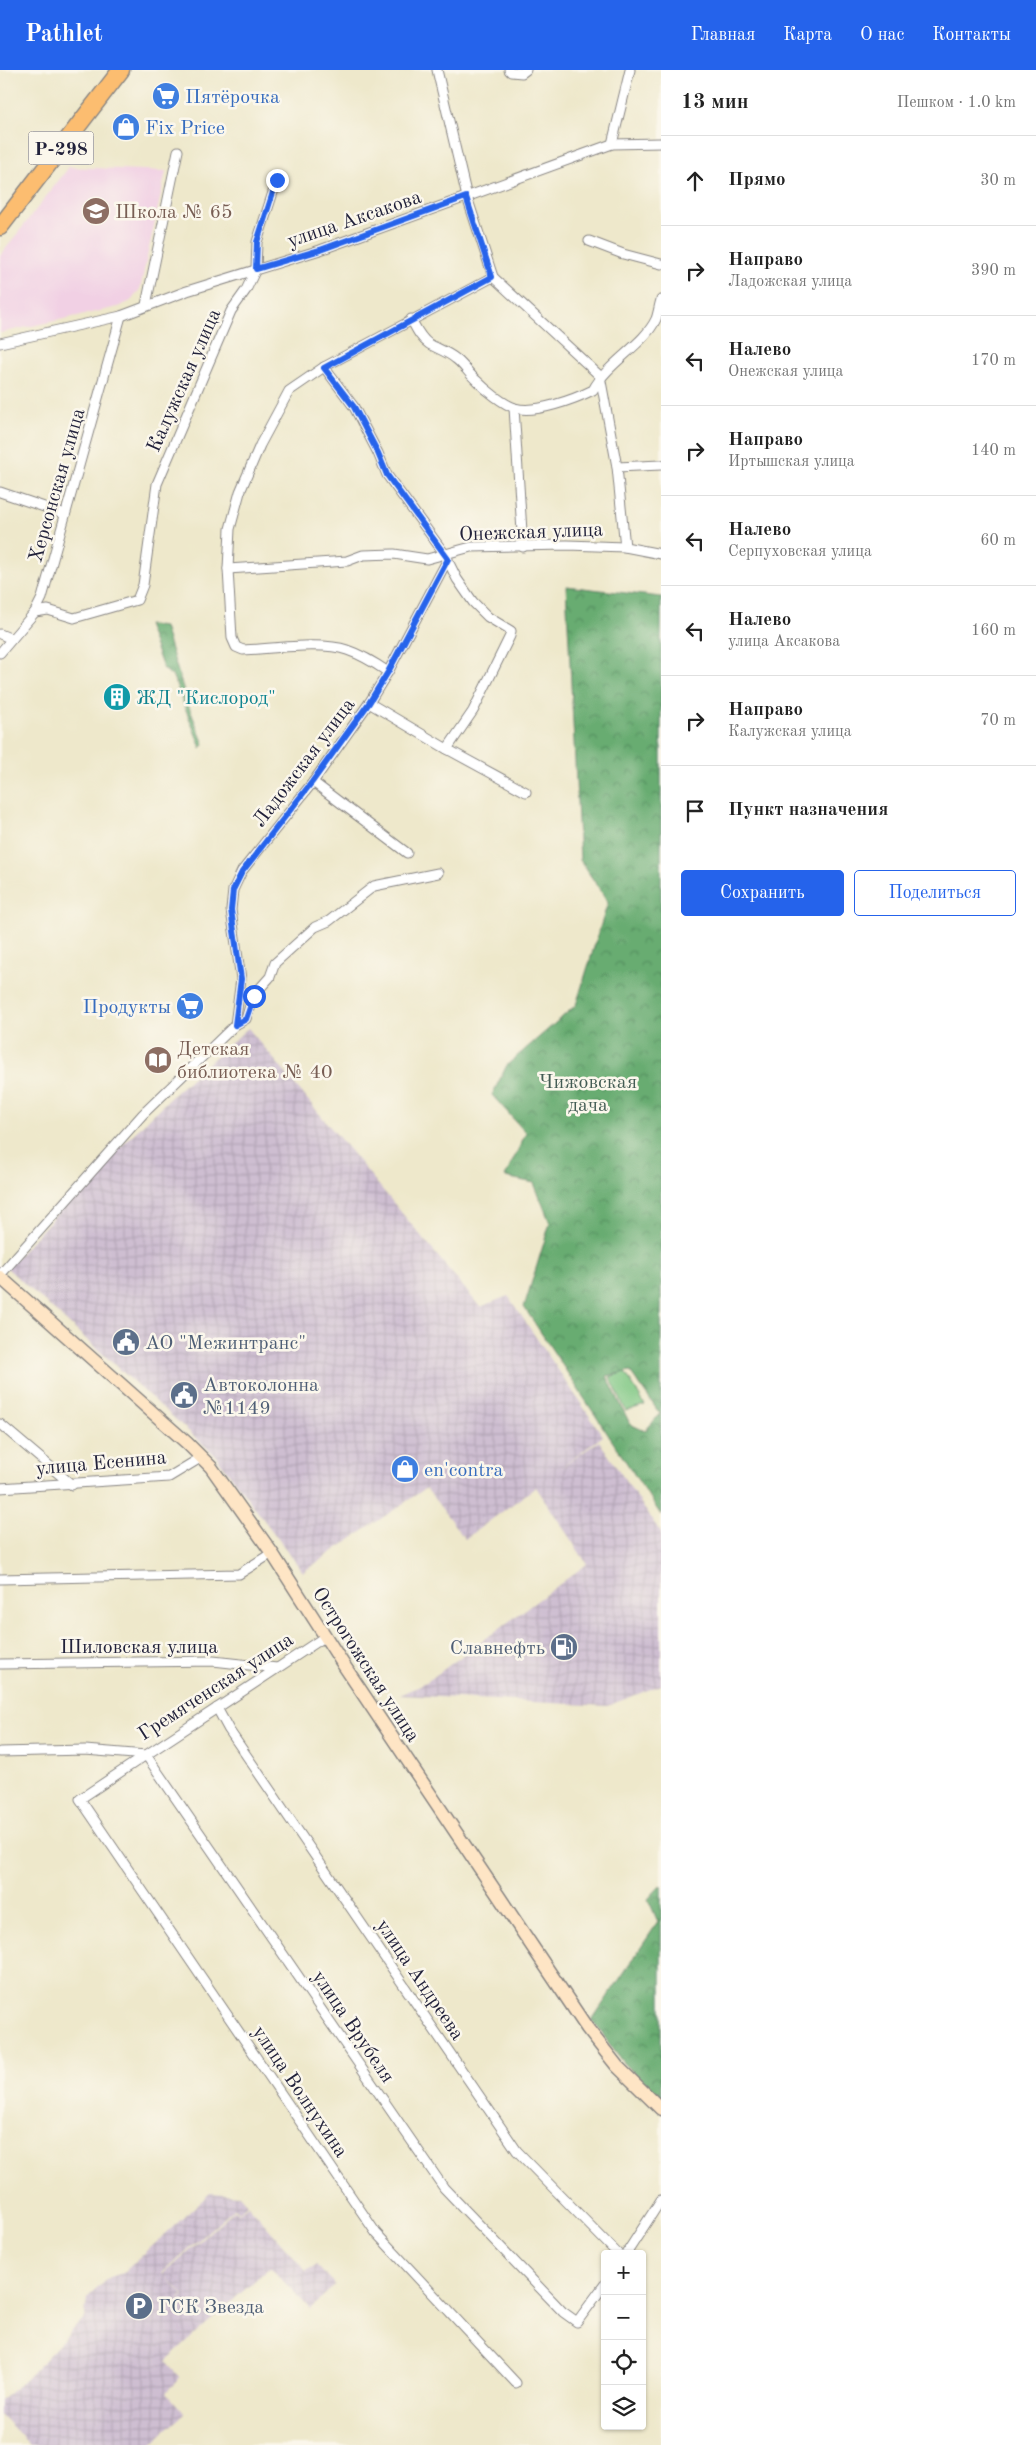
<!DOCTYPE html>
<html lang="ru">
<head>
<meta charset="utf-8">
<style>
	:root { --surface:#fff; --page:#f6f6f6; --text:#222; --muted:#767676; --line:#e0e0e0; --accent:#2563eb }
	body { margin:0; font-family:"Old Standard TT",serif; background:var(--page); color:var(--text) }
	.controls { position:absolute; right:15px; bottom:15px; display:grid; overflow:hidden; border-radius:5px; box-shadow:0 1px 4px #0004 }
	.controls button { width:45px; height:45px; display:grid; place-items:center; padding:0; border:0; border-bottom:1px solid var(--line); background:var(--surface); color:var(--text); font:25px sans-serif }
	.stop { position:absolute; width:15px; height:15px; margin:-11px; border:4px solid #2563eb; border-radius:50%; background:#fff }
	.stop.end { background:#2563eb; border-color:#fff; box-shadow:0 1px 5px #0008 }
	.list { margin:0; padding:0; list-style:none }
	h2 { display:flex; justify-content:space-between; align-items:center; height:65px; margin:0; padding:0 20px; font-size:21px }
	h2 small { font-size:16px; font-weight:400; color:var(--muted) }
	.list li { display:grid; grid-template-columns:32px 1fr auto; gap:15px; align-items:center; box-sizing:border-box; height:90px; padding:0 20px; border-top:1px solid var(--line) }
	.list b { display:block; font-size:19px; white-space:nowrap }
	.list p { margin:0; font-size:16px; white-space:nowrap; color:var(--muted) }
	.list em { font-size:16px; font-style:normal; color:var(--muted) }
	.actions { display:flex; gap:10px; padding:15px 20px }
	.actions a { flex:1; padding:11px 0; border:1px solid var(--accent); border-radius:5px; text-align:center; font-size:18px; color:var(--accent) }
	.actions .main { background:var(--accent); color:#fff }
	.icon { flex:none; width:28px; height:28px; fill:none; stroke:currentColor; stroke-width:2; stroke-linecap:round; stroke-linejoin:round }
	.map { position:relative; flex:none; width:661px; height:2375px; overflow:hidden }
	header { display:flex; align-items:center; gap:30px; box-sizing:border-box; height:70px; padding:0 25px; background:var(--accent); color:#fff }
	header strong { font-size:24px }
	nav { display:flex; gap:28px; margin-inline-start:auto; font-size:18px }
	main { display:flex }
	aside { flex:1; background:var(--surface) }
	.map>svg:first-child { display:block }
</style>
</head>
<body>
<header>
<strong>Pathlet</strong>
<nav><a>Главная</a><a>Карта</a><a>О нас</a><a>Контакты</a></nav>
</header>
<main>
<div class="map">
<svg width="661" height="2375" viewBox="0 0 661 2375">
	<defs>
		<pattern id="industrial-grid" width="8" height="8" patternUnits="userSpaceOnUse" patternTransform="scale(1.25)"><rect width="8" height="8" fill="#cebed1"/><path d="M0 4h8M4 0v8" fill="none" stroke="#b1a3b4"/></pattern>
		<pattern id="forest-crowns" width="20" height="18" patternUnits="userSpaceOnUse" patternTransform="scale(1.25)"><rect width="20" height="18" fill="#67ac71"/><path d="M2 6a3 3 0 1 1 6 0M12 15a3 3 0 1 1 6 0" fill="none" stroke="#548c5e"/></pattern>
	</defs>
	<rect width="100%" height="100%" fill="#fbf7ec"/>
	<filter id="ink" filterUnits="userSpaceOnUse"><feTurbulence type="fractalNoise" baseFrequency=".02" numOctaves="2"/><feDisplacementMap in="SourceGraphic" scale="10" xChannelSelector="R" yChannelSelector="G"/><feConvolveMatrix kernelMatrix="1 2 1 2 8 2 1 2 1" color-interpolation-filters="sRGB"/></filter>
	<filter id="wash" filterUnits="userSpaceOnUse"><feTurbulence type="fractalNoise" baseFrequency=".0096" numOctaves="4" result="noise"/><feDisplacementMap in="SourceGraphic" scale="20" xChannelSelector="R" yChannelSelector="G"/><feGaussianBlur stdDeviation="1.12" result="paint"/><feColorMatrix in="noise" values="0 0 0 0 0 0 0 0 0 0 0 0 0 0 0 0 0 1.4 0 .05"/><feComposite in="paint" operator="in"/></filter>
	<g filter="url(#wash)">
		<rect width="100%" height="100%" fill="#eee8cb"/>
		<!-- built -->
		<path fill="#f1d0e4" d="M 69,97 L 166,101 L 140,219 L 131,231 L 118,237 L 0,263 L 0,186 Z"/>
		<!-- industrial -->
		<g fill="url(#industrial-grid)">
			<path d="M 248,958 L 480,1237 L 508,1226 L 603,1366 L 558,1400 L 599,1371 L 661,1463 L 661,1615 L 607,1636 L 400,1625 L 428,1611 L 587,1494 L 536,1417 L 465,1469 L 426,1418 L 303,1502 L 215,1385 L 7,1198 L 93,1104 L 176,1022 Z"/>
			<path d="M 210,2123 L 239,2125 L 247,2134 L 238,2142 L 234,2138 L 162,2203 L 183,2225 L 140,2267 L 184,2225 L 163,2204 L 234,2140 L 238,2143 L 248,2135 L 306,2201 L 316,2195 L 335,2215 L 310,2239 L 270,2197 L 165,2291 L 180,2308 L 166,2322 L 185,2344 L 150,2375 L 30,2375 L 0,2344 L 0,2330 L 24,2311 L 86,2246 L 88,2248 L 85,2245 L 87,2228 L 110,2207 L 123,2203 Z"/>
		</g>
		<!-- grass -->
		<path fill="#7fc783" stroke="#50745f" d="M 625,1302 L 645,1335 L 626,1341 L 610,1307 Z"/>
		<!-- forest -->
		<g fill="url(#forest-crowns)" stroke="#446756" fill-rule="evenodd">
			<path d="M 566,516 L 661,527 L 661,1445 L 524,1237 L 550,1153 L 534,1113 L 505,1107 L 526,1063 L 492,1025 L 507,995 L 576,935 L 608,832 L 580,790 ZM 630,1301 L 660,1344 L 645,1361 L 630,1354 L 607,1306 Z"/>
			<path d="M 147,555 L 164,557 L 189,637 L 204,674 L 201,678 L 173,607 L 163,598 Z"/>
			<path d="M 661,1815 L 661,2030 L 624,1994 L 592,1950 L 658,1852 L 648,1829 Z"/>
		</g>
	</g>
	<g filter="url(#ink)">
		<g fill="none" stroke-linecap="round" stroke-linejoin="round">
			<defs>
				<g id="street">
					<path d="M 437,0 L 467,127 L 493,207 L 600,306 L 617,397 L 625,477"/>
					<path d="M 509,0 L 511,2 L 522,3 L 526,0"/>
					<path d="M 612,74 L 630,0"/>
					<path d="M 589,171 L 623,184 L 661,194"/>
					<path d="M 146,235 L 178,81"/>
					<path d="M 411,249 C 416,258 420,268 429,274 C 438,279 448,282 456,289 C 464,295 469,304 477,311 C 486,320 503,334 515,338 C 535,344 575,329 593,320 C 608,292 644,275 656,249 C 658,244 659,236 661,230"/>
					<path d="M 0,273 L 121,246 L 187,221 L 320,180 L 612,74 L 661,73"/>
					<path d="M 324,297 L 354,337 L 378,383 L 387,405 L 444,483 L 457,509 L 473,532 L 488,547 L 511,561 L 510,566 L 473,641 L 447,679"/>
					<path d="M 514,338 L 523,477"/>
					<path d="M 617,397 L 661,395"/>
					<path d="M 0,422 L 65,444"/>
					<path d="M 228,499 L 347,491 L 363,485 L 394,484 L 427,489 L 471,477 L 567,475 L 625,477 L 661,484"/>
					<path d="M 35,542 L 48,540 L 74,548 L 137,530 L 143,515 L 157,414 L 231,241 L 246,220 L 256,199 L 257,172 L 277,110"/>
					<path d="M 0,564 L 12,569"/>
					<path d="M 0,583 L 35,542 L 42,528 L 121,246"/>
					<path d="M 388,602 C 375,593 362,585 347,580 C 322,571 271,579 243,580 L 236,577 L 232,568 L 228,499 L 230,459 L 240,422 L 260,375 L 289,321 L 324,297 L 493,207"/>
					<path d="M 369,633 L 447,679 L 526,722"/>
					<path d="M 313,712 L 407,783"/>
					<path d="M 235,955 L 241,909 L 231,840 L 233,820 L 242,801 L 313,712 L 369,633 L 388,602 L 448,489"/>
					<path d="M 0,1205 L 143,1044 L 235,955 L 246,949 L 253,926 L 270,907 L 275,893 L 315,857 L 329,851 L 374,816 L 438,803"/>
					<path d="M 0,1354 L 72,1415"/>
					<path d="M 0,1418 L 169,1407 L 202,1387"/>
					<path d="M 0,1509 L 239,1504 L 272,1483"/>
					<path d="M 0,1594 L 213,1591 L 277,1598"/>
					<path d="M 217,1638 L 229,1660 L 517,2081 L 618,2184"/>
					<path d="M 0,1682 L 85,1680 L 146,1685 L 326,1566"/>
					<path d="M 626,2184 L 661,2130"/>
					<path d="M 516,2313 L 376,2163 L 80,1729 L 146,1685 L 444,2118 L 563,2242 L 577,2252 L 605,2214"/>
				</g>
				<path id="secondary" d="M 0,1207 L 187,1373 L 211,1397 L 272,1483 L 343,1594 L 587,1958 L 617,1996 L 661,2039"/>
				<path id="highway" d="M 0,157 L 121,0"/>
			</defs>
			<!-- street casing -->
			<use href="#street" stroke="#888583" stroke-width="11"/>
			<!-- secondary casing -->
			<use href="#secondary" stroke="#888583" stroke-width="15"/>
			<!-- highway casing -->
			<use href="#highway" stroke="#888583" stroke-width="19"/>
			<!-- street -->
			<use href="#street" stroke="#fff" stroke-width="9"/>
			<!-- secondary -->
			<use href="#secondary" stroke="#fee5c5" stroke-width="12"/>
			<!-- highway -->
			<use href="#highway" stroke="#fcbd6f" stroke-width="16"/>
		</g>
	</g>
	<g fill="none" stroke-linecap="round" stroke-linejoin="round" filter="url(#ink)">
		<!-- route -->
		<path stroke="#2563eb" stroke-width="6" d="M 254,926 L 246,949 L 235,955 L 241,909 L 231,840 L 233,820 L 242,802 L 312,712 L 369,633 L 388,602 L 448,489 L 387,405 L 378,383 L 354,337 L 324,298 L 492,207 L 466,127 L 320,180 L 256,199 L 257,172 L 277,110"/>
	</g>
	<!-- icons -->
	<defs>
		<symbol id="supermarket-disc" viewBox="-11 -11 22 22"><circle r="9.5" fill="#3f7fe0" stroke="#fbf7ec"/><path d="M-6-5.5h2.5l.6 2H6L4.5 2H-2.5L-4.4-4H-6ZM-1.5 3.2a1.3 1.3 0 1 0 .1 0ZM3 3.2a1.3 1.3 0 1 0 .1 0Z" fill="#fff"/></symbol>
		<symbol id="shop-disc" viewBox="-11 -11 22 22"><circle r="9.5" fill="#3f7fe0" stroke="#fbf7ec"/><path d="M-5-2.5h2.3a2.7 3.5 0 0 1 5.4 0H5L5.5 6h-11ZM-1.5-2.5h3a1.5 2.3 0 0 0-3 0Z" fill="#fff"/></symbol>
		<symbol id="school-disc" viewBox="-11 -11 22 22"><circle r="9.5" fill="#8d6e63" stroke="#fbf7ec"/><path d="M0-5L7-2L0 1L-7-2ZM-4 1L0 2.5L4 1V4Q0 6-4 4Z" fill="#fff"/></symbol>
		<symbol id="building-disc" viewBox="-11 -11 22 22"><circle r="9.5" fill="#0f9aa8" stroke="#fbf7ec"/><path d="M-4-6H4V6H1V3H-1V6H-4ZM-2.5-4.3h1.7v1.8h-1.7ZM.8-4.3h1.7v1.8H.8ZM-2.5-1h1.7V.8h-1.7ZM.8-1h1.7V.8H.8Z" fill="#fff"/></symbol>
		<symbol id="library-disc" viewBox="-11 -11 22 22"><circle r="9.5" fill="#8d6e63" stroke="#fbf7ec"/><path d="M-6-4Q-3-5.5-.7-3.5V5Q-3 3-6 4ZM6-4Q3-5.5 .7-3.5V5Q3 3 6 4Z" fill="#fff"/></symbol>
		<symbol id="civic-disc" viewBox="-11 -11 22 22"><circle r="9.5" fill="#5c6f8a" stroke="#fbf7ec"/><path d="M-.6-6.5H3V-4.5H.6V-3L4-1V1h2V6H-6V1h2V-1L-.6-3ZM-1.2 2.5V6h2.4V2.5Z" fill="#fff"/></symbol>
		<symbol id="fuel-disc" viewBox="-11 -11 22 22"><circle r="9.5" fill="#5c6f8a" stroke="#fbf7ec"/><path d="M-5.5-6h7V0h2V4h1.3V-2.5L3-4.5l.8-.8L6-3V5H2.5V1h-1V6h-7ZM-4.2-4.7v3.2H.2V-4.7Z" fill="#fff"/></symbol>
		<symbol id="parking-disc" viewBox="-11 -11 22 22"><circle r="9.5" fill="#5c6f8a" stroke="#fbf7ec"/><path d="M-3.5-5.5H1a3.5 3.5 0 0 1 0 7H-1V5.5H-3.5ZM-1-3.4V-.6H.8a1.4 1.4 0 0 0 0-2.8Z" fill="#fff"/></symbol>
	</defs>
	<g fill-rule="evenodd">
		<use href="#supermarket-disc" x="150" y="10" width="32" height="32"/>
		<use href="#shop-disc" x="110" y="41" width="32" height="32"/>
		<use href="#school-disc" x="80" y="125" width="32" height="32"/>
		<use href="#building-disc" x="101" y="611" width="32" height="32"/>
		<use href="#supermarket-disc" x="174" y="920" width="32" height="32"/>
		<use href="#library-disc" x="142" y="974" width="32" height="32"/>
		<use href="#civic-disc" x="110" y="1256" width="32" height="32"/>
		<use href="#civic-disc" x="168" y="1309" width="32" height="32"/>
		<use href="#shop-disc" x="389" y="1383" width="32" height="32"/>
		<use href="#fuel-disc" x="548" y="1561" width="32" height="32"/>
		<use href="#parking-disc" x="123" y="2220" width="32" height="32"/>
	</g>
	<g text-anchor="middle" stroke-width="5" stroke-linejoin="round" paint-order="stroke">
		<!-- shield labels -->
		<rect fill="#fbf7ec" stroke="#636270" stroke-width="1" x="28.5" y="61.5" width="65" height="33" rx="4"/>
		<g font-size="19" font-weight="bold" fill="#22223b">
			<text x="61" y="85">Р-298</text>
		</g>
		<!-- shop labels -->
		<g font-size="20" fill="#366cbe" stroke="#fbf7ec" text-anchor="start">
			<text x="185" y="33">Пятёрочка</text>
			<text x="145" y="64">Fix Price</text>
			<text x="171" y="943" text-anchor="end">Продукты</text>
			<text x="424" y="1406">en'contra</text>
		</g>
		<!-- education labels -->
		<g font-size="20" fill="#785e54" stroke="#fbf7ec" text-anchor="start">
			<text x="115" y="148">Школа № 65</text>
			<text x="177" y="985">Детская<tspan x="177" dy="23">библиотека № 40</tspan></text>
		</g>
		<!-- street labels -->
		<g font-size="20" fill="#22223b" stroke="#fbf7ec">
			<text transform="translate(354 148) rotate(-19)" y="7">улица Аксакова</text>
			<text transform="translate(183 310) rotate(-66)" y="7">Калужская улица</text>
			<text transform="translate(56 415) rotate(-74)" y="7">Херсонская улица</text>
			<text transform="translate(531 461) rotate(-2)" y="7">Онежская улица</text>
			<text transform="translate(303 692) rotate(-53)" y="7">Ладожская улица</text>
			<text transform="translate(101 1392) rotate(-5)" y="7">улица Есенина</text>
			<text x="139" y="1583">Шиловская улица</text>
			<text transform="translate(367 1594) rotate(57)" y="7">Острогожская улица</text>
			<text transform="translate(215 1616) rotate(-33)" y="7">Гремяченская улица</text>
			<text transform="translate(421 1909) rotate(56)" y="7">улица Андреева</text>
			<text transform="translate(354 1956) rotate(56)" y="7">улица Врубеля</text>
			<text transform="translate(301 2021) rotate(56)" y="7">улица Волнухина</text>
		</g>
		<!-- culture labels -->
		<g font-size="20" fill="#0d838f" stroke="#fbf7ec" text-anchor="start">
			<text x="136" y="634">ЖД "Кислород"</text>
		</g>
		<!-- park labels -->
		<g font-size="20" fill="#435c54" stroke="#fbf7ec">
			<text x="588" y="1018">Чижовская<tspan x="588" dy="23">дача</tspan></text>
		</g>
		<!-- service labels -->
		<g font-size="20" fill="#4e5e75" stroke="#fbf7ec" text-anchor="start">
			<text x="145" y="1279">АО "Межинтранс"</text>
			<text x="203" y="1321">Автоколонна<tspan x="203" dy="23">№1149</tspan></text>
			<text x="545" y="1584" text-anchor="end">Cлавнефть</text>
			<text x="158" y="2243">ГСК Звезда</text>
		</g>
	</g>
</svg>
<div class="controls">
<button>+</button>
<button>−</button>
<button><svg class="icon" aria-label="locate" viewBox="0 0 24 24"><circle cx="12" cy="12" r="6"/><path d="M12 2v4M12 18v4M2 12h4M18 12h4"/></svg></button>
<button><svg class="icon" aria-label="layers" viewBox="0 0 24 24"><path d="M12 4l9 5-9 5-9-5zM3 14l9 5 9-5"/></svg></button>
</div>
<div class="stop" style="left:254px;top:926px"></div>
<div class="stop end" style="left:277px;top:110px"></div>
</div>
<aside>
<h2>13 мин<small>Пешком · 1.0 km</small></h2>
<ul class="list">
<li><svg class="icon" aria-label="ahead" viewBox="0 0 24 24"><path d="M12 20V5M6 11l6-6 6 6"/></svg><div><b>Прямо</b></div><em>30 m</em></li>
<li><svg class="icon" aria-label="right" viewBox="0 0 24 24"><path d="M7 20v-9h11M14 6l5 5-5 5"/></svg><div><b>Направо</b><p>Ладожская улица</p></div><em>390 m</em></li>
<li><svg class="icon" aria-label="left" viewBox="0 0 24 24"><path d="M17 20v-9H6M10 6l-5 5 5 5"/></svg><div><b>Налево</b><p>Онежская улица</p></div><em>170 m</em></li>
<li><svg class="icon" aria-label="right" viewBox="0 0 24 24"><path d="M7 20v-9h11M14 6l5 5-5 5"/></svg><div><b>Направо</b><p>Иртышская улица</p></div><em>140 m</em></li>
<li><svg class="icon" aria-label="left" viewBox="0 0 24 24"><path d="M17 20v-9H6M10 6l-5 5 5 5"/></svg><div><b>Налево</b><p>Серпуховская улица</p></div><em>60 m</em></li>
<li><svg class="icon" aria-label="left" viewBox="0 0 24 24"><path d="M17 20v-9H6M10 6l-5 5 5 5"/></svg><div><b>Налево</b><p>улица Аксакова</p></div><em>160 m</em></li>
<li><svg class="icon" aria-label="right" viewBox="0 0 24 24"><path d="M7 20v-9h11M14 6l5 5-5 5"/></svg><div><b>Направо</b><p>Калужская улица</p></div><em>70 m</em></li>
<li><svg class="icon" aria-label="arrive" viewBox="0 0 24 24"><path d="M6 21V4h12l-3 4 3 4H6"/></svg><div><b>Пункт назначения</b></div></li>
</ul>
<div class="actions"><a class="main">Сохранить</a><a>Поделиться</a></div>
</aside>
</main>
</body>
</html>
